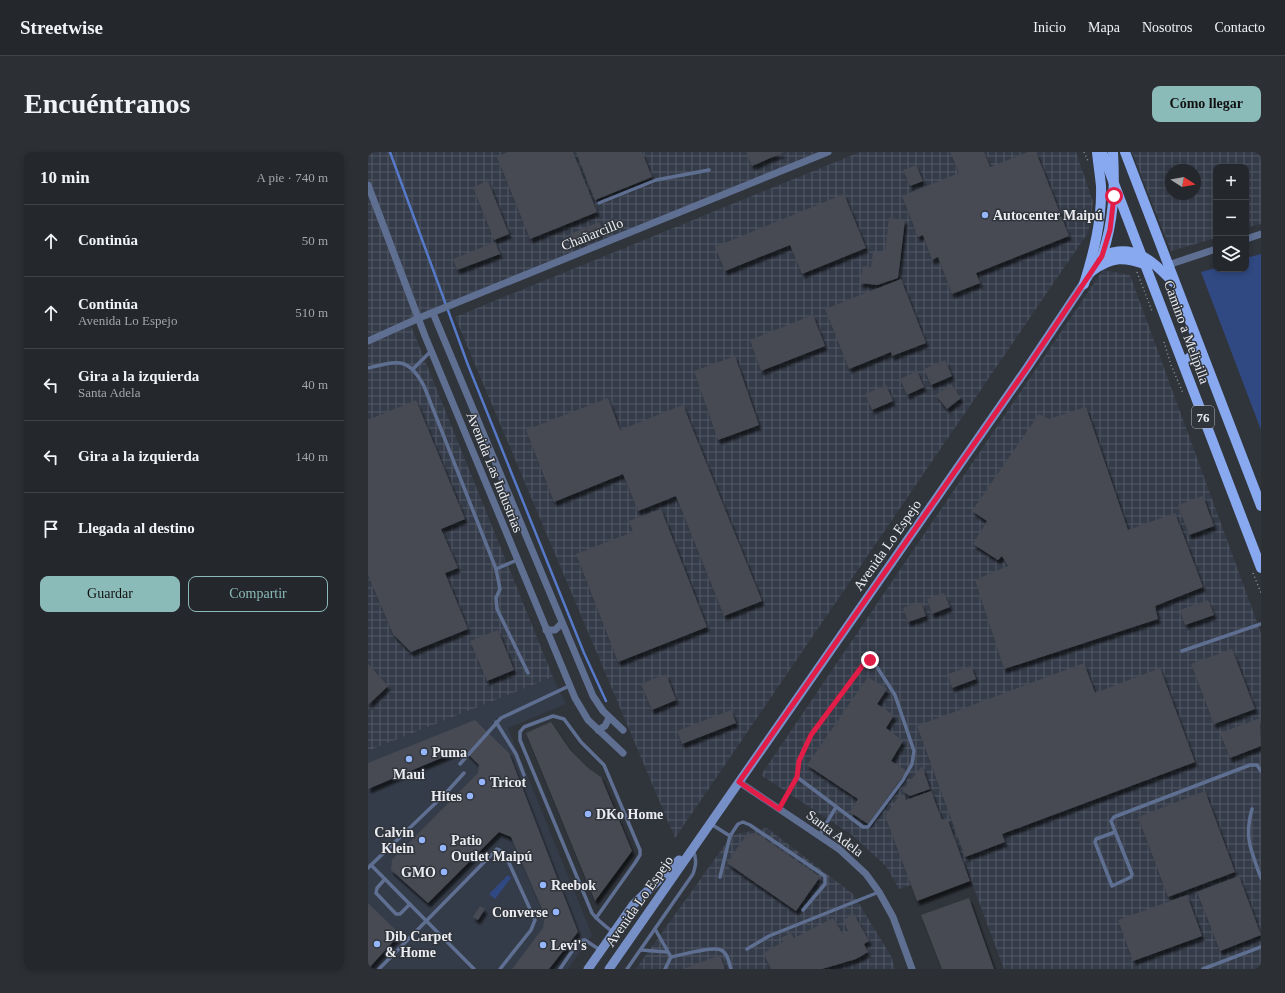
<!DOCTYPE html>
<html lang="es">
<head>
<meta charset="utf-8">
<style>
	:root { --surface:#24272c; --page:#2c2f34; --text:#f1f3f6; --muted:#a3a5a9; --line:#414448; --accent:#8bbbb9 }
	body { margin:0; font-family:Georgia,serif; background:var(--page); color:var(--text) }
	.controls { position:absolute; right:12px; top:12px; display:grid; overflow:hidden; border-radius:8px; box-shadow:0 2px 6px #0003 }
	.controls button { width:36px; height:36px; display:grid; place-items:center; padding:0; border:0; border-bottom:1px solid var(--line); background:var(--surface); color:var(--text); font:20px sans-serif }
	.compass { position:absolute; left:797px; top:12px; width:36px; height:36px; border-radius:50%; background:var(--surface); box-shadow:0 2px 6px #0003; rotate:101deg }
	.stop { position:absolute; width:12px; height:12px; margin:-9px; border:3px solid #e11d48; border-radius:50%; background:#fff }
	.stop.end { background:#e11d48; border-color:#fff; box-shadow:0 1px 4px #0008 }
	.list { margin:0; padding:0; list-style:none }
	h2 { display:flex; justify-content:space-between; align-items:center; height:52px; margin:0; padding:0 16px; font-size:17px }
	h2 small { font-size:13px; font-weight:400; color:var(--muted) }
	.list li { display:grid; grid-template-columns:26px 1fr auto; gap:12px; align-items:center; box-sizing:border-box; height:72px; padding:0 16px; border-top:1px solid var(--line) }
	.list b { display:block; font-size:15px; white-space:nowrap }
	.list p { margin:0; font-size:13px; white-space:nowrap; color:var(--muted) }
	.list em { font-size:13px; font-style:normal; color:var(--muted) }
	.actions { display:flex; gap:8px; padding:12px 16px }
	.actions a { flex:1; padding:9px 0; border:1px solid var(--accent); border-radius:8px; text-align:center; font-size:14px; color:var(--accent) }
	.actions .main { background:var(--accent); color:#111 }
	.icon { flex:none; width:22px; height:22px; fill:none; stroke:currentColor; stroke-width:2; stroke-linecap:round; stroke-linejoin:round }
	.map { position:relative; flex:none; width:893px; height:817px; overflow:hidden; border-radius:8px }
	header { display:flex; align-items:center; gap:24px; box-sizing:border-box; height:56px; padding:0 20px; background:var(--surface); border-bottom:1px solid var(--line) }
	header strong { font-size:19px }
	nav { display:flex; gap:22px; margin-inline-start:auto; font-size:14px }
	.intro { display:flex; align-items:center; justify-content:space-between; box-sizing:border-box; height:96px; padding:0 24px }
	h1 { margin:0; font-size:28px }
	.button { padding:10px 18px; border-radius:8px; background:var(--accent); color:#111; font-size:14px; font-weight:700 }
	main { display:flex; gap:24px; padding:0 24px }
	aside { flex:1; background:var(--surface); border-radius:8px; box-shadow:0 2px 6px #0003 }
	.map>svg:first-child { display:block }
</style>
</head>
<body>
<header>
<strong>Streetwise</strong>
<nav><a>Inicio</a><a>Mapa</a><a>Nosotros</a><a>Contacto</a></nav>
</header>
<div class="intro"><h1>Encuéntranos</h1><a class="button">Cómo llegar</a></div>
<main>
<aside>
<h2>10 min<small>A pie · 740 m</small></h2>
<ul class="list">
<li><svg class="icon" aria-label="ahead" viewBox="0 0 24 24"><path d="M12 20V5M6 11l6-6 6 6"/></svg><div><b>Continúa</b></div><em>50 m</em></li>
<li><svg class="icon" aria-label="ahead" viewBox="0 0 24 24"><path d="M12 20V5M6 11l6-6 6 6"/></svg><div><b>Continúa</b><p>Avenida Lo Espejo</p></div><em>510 m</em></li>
<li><svg class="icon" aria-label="left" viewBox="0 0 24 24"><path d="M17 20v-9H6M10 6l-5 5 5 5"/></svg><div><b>Gira a la izquierda</b><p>Santa Adela</p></div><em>40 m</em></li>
<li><svg class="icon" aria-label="left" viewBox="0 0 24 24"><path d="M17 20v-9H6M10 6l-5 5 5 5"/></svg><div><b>Gira a la izquierda</b></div><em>140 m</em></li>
<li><svg class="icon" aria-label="arrive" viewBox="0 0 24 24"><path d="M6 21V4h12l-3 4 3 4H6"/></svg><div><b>Llegada al destino</b></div></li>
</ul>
<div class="actions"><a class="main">Guardar</a><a>Compartir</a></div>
</aside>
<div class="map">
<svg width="893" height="817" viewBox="0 0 893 817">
	<defs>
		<pattern id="industrial-grid" width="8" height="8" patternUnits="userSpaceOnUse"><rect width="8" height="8" fill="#353c49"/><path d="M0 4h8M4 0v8" fill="none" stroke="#525864"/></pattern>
		<filter id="shadow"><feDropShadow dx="2.5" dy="4.5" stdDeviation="1" flood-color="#0009"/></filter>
	</defs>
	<rect width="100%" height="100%" fill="#30343b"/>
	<!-- built -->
	<path fill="#353c49" d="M 185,525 L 198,552 L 140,576 L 224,783 L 200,817 L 0,817 L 0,599 Z"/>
	<!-- industrial -->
	<g fill="url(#industrial-grid)" fill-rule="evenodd">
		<path d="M 0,0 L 452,0 L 43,174 L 185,525 L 0,599 Z"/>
		<path d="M 492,0 L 708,0 L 725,50 L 722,74 L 719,82 L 307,686 L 87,165 Z"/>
		<path d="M 764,0 L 893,0 L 893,72 L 878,76 L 878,15 L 848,15 L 848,86 L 803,99 ZM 803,18 L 827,18 L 827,42 L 803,42 Z"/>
		<path d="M 735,118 L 762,123 L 893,481 L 893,817 L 636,817 L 598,715 L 531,737 L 518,714 L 484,683 L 393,623 Z"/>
		<path d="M 399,676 L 485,742 L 523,804 L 527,817 L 268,817 L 364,683 Z"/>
	</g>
	<!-- grass -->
	<g fill="#304982">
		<path d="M 893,102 L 893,278 L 833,120 L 848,116 L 848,117 L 878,117 L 878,106 Z"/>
		<path d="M 140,723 L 143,726 L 127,747 L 121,742 Z"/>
	</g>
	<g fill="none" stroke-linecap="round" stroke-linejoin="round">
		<!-- stream -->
		<path stroke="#567ac9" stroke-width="2.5" d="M 22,0 L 100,213 L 216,501 L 238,549"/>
	</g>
	<!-- building -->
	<g fill="#464a52" filter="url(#shadow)">
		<path d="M 140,0 L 205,0 L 229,60 L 162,87 L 129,5 Z"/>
		<path d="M 208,0 L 274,0 L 284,25 L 227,48 Z"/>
		<path d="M 378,0 L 416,0 L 384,14 Z"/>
		<path d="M 582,0 L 616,0 L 622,15 L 660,0 L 668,0 L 701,84 L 608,121 L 612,131 L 584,142 L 570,105 L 564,108 L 555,83 L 550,85 L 534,44 L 591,21 Z"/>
		<path d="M 548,13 L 555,29 L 542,34 L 535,18 Z"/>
		<path d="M 120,29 L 141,82 L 126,88 L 105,35 Z"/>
		<path d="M 476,42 L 498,96 L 434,122 L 422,93 L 357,119 L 347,95 Z"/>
		<path d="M 521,66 L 537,68 L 530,126 L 509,133 L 492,131 L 495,114 L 503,115 L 505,100 L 517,101 Z"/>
		<path d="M 231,70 L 235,79 L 206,91 L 202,82 Z"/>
		<path d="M 127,90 L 132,102 L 89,118 L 85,107 Z"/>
		<path d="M 533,127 L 558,191 L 524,204 L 523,200 L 481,217 L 457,157 Z"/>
		<path d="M 445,163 L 457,194 L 393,219 L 382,188 Z"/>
		<path d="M 367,204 L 391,273 L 350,288 L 326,219 Z"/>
		<path d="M 577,208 L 584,224 L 563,233 L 556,217 Z"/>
		<path d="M 549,219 L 556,235 L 539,243 L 532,227 Z"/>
		<path d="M 583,232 L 593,246 L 579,257 L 568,243 Z"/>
		<path d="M 518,233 L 525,249 L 504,258 L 497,242 Z"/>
		<path d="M 240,246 L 252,278 L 315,253 L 394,449 L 356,464 L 308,344 L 270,359 L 255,322 L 186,350 L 158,278 Z"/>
		<path d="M 48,248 L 97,367 L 73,377 L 90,416 L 77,421 L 100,477 L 43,500 L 25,482 L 0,423 L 0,268 Z"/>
		<path d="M 718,255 L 760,378 L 807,361 L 835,435 L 787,454 L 790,467 L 636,517 L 607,428 L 640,414 L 634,404 L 630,408 L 605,392 L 619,369 L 604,359 L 671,262 L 681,267 Z"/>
		<path d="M 835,344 L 846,374 L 821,383 L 810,353 Z"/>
		<path d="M 293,357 L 339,475 L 250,510 L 208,402 L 265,380 L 261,369 Z"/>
		<path d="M 576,441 L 582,455 L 564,462 L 559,447 Z"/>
		<path d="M 840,448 L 846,463 L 817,473 L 812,458 Z"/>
		<path d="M 553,450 L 558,464 L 540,470 L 535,456 Z"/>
		<path d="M 130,478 L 146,518 L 119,529 L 102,489 Z"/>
		<path d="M 864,497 L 887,557 L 846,572 L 823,512 Z"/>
		<path d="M 716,511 L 727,541 L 792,516 L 827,610 L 634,682 L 637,690 L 597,705 L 549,574 Z"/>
		<path d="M 0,512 L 20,534 L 0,553 Z"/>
		<path d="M 603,514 L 608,527 L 584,536 L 580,522 Z"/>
		<path d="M 298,522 L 308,548 L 284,558 L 273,532 Z"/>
		<path d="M 500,525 L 519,537 L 509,552 L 526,563 L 518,576 L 535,589 L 523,609 L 539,619 L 500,672 L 482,660 L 490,647 L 439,613 Z"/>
		<path d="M 363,558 L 368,571 L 314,592 L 309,579 Z"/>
		<path d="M 892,566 L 893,594 L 862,606 L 852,581 Z"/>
		<path d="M 107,568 L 141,601 L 210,780 L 181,817 L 144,817 L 175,776 L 177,764 L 143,685 L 131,680 L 60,751 L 23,718 L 24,708 L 110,621 L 111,613 L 97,599 L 92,598 L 0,637 L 0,611 Z"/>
		<path d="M 183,570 L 202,598 L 220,616 L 233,625 L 264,699 L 227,749 L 158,581 Z"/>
		<path d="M 554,614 L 562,637 L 542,644 L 534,639 Z"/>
		<path d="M 563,639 L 574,668 L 579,666 L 602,729 L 549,749 L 517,664 L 531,644 L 536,642 L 538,648 Z"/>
		<path d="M 837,639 L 867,720 L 800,745 L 770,665 Z"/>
		<path d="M 388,681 L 452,725 L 428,759 L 359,711 L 379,682 Z"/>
		<path d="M 871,724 L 893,783 L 852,799 L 829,740 Z"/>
		<path d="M 819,743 L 834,784 L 765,809 L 750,768 Z"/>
		<path d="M 601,746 L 626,817 L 574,817 L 553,763 Z"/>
		<path d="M 0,751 L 32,782 L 0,817 Z"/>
		<path d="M 112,754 L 117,757 L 110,768 L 105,765 Z"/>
		<path d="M 486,762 L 501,789 L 496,792 L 500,800 L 488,807 L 454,817 L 403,817 L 395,801 L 415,790 L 413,786 L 423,781 L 426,786 L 465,766 L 475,782 L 480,779 L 475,768 Z"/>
		<path d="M 352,803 L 357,817 L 315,817 Z"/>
	</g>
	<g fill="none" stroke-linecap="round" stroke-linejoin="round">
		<!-- path -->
		<g stroke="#909399" stroke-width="1.5" stroke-dasharray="1 3" stroke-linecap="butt">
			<path d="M 716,0 L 720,9"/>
			<path d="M 769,120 L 784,159"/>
			<path d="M 796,190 L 803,213 L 815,241"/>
			<path d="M 885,421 L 893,441"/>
		</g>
		<!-- service -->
		<g stroke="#5f6f92" stroke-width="3.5">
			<path d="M 231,51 L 288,28 L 341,18"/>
			<path d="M 0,216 C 29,209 40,204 56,234 L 128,417 L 132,437 L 128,446 L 129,457 L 160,521"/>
			<path d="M 45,217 L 63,199"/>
			<path d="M 128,417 L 149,408"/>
			<path d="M 814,499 L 893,472"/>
			<path d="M 128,570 L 148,602 L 156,623"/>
			<path d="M 92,612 L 133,566 L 201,534"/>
			<path d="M 411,657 L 429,625 L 431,609 L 443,583 L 498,509 L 505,509 L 527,543 L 546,599 L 544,612 L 535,628 L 500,675 L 495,675 L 429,625"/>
			<path d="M 884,657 C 876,686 883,698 893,726"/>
			<path d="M 343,672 L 362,684 L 370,672 L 375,670 L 382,673 L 457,724 L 457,732 L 435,758"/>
			<path d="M 747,680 L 728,687 L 727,690 L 744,734 L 763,725 L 764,722 L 743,669 L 746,665 L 882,613 L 889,613 L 893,619"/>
			<path d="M 451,684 L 468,655"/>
			<path d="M 3,713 L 106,817"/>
			<path d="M 0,716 L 77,642 L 96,621"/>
			<path d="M 352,725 L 362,684"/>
			<path d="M 17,727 L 9,736 L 8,741 L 28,762 L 32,762 L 42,752"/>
			<path d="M 228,766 L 267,711 L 272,703 L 272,698 L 236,613 L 213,590 L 196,567 L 185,564 L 156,575 L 152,580 L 152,588 L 224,761 C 230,769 237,774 245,780"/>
			<path d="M 287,777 L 303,805"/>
			<path d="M 379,797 L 401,784 L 511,740"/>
			<path d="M 273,798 L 299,800"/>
			<path d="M 303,805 C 314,803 344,794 353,798 C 360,801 361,811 363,817"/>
			<path d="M 11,817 L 129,697 L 136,700 L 167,768 L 163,778 L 132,817"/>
			<path d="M 192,817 L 211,789 L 217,788 L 232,798"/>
			<path d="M 259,817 L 325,722 C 328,713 329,707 325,698"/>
			<path d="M 297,817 L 303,805"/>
			<path d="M 835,817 L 893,795"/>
		</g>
		<!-- minor -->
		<g stroke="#5f6f92" stroke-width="7">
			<path d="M 0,33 L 57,184 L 207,546 L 220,568 L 255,601"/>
			<path d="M 878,87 L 893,82"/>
			<path d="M 800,113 L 848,97"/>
			<path d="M 65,161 L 225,544 L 235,559 L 255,578"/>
			<path d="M 0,189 L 51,166 L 460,0"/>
			<path d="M 178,478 L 187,478 L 194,471"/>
			<path d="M 230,578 L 237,574 L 241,566"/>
			<path d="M 371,630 L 471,697 L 498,722 L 511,740 L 525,765 L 544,817"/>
		</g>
		<!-- secondary -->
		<g stroke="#7690c7" stroke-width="9">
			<path d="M 220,817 L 265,753 L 311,708"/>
			<path d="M 241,817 L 659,216 L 734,104"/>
		</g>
		<!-- primary -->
		<g stroke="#88a9f0" stroke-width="10">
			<path d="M 734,0 L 893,416"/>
			<path d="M 757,0 L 893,354"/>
			<path d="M 734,104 C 746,69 747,36 745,0"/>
			<path d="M 734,104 C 766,90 783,108 805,130"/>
			<path d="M 724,119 C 745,104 756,105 779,113"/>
			<path d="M 716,132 C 726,100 734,68 733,34 C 732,23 730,11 729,0"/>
			<path d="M 815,211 L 825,203 L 835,204"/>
		</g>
	</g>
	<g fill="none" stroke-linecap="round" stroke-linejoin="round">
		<!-- route -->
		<path stroke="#e11d48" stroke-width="5" d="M 502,508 L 498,509 L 443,583 L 431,609 L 429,625 L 411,657 L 371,630 L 659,216 L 734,104 L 742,78 L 746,44"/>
	</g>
	<!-- markers -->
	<g fill="#95b6fd" stroke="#30343b" stroke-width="1.5">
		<circle cx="617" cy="63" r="4"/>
		<circle cx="56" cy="600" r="4"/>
		<circle cx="41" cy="607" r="4"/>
		<circle cx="114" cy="630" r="4"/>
		<circle cx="102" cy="644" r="4"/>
		<circle cx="220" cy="662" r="4"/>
		<circle cx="54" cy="688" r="4"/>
		<circle cx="75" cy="696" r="4"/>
		<circle cx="76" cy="720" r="4"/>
		<circle cx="175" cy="733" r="4"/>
		<circle cx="188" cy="760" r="4"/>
		<circle cx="9" cy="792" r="4"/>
		<circle cx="175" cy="793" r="4"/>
	</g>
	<g text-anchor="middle" stroke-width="3" stroke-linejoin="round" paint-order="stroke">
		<!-- shield labels -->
		<rect fill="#30343b" stroke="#b2b5ba" stroke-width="1" x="824" y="254" width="22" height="22" rx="3"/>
		<g font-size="13" font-weight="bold" fill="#eaecf1">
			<text x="835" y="270">76</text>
		</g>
		<!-- poi labels -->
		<g font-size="14" font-weight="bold" fill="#eaecf1" stroke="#30343b" text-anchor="start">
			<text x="625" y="68">Autocenter Maipú</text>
			<text x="64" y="605">Puma</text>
			<text x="41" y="627" text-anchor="middle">Maui</text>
			<text x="122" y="635">Tricot</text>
			<text x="94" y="649" text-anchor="end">Hites</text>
			<text x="228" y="667">DKo Home</text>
			<text x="46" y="685" text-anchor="end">Calvin<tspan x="46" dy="16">Klein</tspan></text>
			<text x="83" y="693">Patio<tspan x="83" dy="16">Outlet Maipú</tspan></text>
			<text x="68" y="725" text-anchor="end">GMO</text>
			<text x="183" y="738">Reebok</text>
			<text x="180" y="765" text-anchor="end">Converse</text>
			<text x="17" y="789">Dib Carpet<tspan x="17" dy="16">&amp; Home</tspan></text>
			<text x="183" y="798">Levi's</text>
		</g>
		<!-- street labels -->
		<g font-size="14" fill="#eaecf1" stroke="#30343b">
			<text transform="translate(224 82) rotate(-22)" y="5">Chañarcillo</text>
			<text transform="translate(819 180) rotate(70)" y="5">Camino a Melipilla</text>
			<text transform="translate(127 320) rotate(68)" y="5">Avenida Las Industrias</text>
			<text transform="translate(519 393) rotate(-55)" y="5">Avenida Lo Espejo</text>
			<text transform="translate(467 681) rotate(37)" y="5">Santa Adela</text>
			<text transform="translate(271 749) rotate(-55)" y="5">Avenida Lo Espejo</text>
		</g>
	</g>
</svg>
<div class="controls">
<button>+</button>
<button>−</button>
<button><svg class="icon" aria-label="layers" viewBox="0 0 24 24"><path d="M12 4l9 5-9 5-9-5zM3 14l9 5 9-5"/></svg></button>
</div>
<svg class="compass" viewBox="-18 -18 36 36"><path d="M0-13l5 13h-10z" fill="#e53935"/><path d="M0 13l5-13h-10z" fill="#a3a5a9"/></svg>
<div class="stop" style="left:746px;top:44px"></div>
<div class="stop end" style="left:502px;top:508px"></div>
</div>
</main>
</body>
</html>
